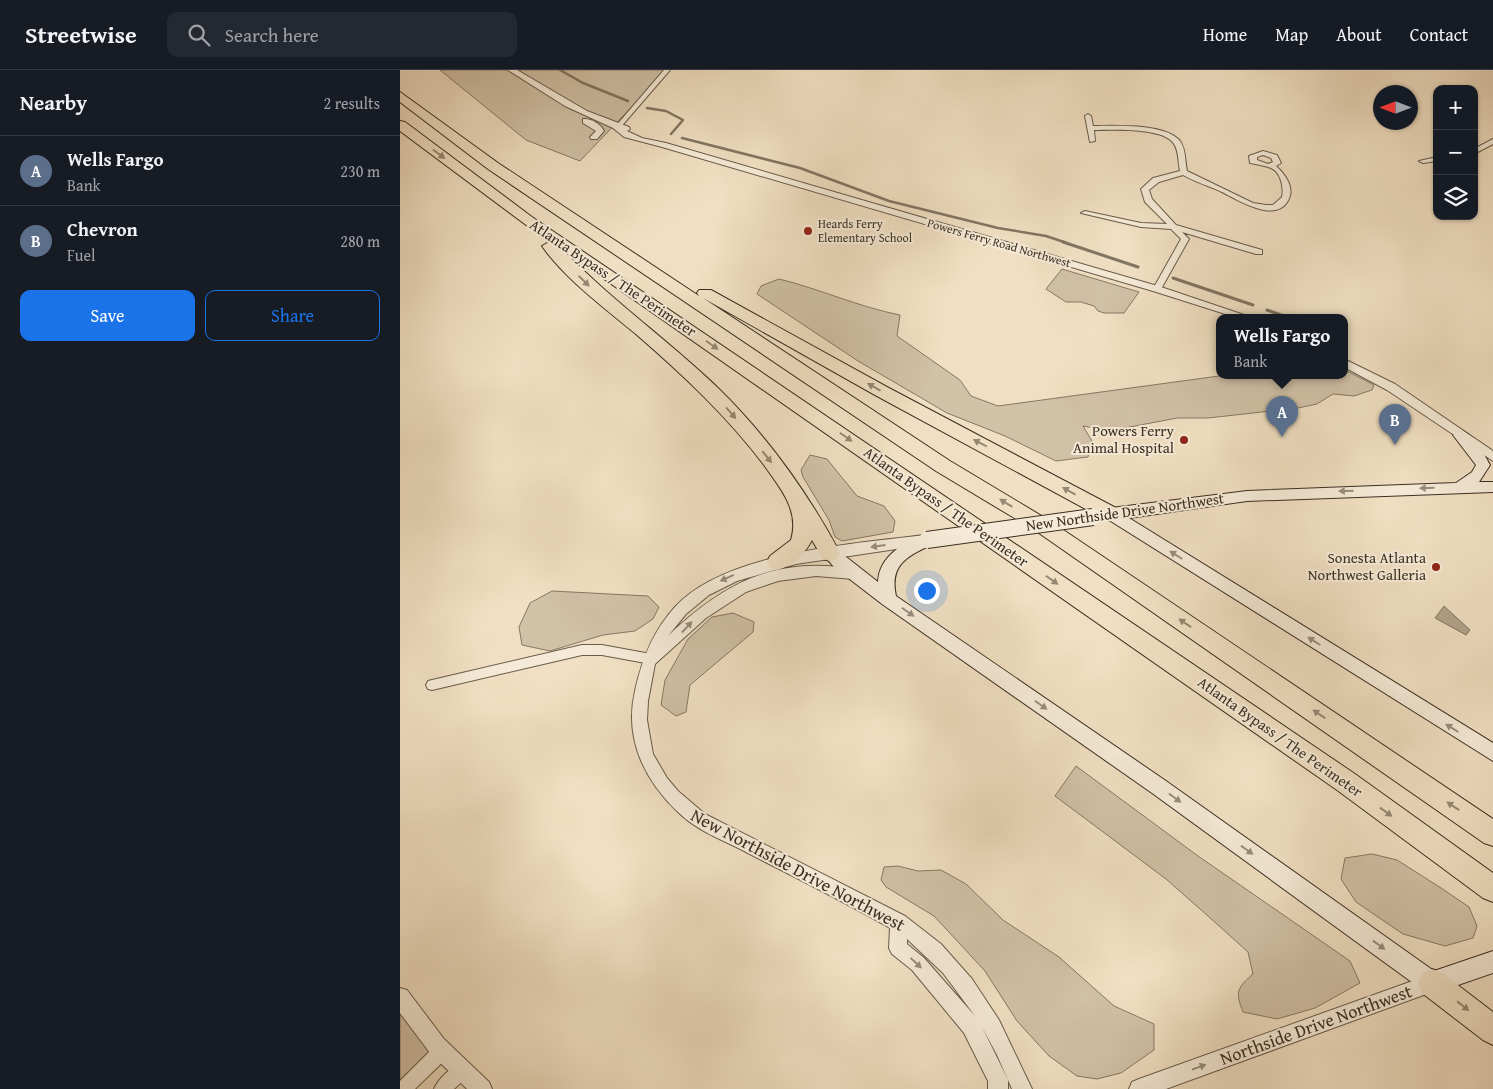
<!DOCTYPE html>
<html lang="en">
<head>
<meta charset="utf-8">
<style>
	:root { --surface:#171b24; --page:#242831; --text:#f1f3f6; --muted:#9ea1a6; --line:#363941; --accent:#1a73e8 }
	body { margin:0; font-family:"Gentium Book Plus",serif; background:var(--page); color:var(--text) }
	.controls { position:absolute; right:15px; top:15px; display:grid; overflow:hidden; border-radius:10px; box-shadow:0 1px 4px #0004 }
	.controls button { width:45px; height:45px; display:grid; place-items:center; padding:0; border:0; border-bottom:1px solid var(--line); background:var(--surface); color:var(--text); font:25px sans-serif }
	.compass { position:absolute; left:973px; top:15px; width:45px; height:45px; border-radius:50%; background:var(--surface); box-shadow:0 1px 4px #0004; rotate:270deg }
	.you { position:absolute; left:526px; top:520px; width:18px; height:18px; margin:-12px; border:4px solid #fff; border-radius:50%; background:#1a73e8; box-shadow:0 0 0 8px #1a73e833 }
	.badge { display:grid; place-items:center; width:32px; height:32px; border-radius:50%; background:var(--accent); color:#fff; font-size:16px; font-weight:700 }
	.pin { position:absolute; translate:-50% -41px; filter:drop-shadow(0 1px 2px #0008) }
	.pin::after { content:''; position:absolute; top:26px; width:18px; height:15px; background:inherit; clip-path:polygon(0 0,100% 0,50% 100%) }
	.popup { position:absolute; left:816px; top:244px; width:132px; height:65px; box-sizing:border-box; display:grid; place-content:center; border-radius:10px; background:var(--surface); filter:drop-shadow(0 1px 4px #0005); font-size:16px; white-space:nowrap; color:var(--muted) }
	.popup b { font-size:19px; color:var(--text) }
	.popup::after { content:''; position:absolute; left:50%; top:100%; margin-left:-10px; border:10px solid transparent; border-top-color:var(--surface) }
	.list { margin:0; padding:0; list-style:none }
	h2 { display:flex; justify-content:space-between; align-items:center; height:65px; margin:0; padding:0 20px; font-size:21px }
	h2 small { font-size:16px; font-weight:400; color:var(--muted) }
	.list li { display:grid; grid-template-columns:32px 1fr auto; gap:15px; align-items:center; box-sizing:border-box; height:70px; padding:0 20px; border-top:1px solid var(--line) }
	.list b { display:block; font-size:19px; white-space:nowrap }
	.list p { margin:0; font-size:16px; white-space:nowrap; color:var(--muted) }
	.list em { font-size:16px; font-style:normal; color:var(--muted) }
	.actions { display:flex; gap:10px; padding:15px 20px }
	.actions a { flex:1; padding:11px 0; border:1px solid var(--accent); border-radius:10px; text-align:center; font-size:18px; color:var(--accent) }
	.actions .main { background:var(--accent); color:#fff }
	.icon { flex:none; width:28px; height:28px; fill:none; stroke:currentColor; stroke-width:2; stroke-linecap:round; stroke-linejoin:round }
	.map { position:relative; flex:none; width:1093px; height:1019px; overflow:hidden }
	header { display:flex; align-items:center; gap:30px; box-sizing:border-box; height:70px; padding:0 25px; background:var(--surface); border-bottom:1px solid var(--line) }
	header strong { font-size:24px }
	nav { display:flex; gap:28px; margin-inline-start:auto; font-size:18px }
	.search { width:350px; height:45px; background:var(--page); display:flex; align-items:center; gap:12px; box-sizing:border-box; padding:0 18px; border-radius:10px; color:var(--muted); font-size:19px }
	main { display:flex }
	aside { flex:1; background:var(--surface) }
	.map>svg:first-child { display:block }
</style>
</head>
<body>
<header>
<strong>Streetwise</strong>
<div class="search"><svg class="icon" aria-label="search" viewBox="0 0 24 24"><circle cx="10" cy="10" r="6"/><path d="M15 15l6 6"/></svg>Search here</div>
<nav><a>Home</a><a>Map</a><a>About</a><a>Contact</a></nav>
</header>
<main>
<aside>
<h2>Nearby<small>2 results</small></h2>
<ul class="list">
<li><span class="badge" style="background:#5c6f8a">A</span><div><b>Wells Fargo</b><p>Bank</p></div><em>230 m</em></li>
<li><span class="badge" style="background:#5c6f8a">B</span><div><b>Chevron</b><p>Fuel</p></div><em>280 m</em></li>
</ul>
<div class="actions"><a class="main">Save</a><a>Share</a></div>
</aside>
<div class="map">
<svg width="1093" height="1019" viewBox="0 0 1093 1019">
	<rect width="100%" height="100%" fill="#f0dfc2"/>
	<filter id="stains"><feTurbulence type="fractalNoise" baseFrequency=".004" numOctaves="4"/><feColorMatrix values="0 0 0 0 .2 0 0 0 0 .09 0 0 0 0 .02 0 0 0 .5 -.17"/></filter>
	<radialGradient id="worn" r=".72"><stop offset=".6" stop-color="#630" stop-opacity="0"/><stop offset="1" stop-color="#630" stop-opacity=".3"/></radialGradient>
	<!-- green -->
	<g fill="#d1c1a7" stroke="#867864">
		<path d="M 40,0 L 267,0 L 180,91 L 126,70 Z"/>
		<path d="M 662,199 L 739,222 L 724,243 L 704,243 L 698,241 L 694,236 L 681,232 L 666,232 L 646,219 Z"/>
		<path d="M 379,209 C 420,219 459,237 500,245 L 497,266 L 560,310 L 571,326 L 598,336 L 819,306 L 944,306 L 945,300 L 974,315 L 972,320 L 954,326 L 933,324 L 917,334 L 898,338 L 808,348 L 777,348 L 709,361 L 683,356 L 692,371 L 688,387 L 656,391 L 605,366 L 547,343 L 458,291 L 357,224 L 361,216 Z"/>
		<path d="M 410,385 L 427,389 L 457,426 L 484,436 L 495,451 L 493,462 L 442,471 L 435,467 L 429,450 L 403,407 L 401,400 Z"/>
		<path d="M 152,521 L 248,526 L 259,537 L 253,549 L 235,561 L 203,565 L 150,581 L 122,575 L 119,557 L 130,533 Z"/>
		<path d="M 333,543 L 354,552 L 353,562 L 290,615 L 286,642 L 276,646 L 261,635 L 265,610 L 288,569 L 312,547 Z"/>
		<path d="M 676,696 L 798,786 L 950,891 L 960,913 L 915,938 L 877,949 L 843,942 C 835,922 837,918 853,904 L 848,882 L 808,846 L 766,809 L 655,726 Z"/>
		<path d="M 972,784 L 997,790 L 1041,818 L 1069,837 L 1077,856 L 1073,868 L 1045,876 L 1003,864 L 956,832 L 941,809 L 945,788 Z"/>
		<path d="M 498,796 L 518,801 L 541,800 L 566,814 L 603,850 L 659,887 L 714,936 L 754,954 L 754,980 L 721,1003 L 697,1009 L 677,1006 L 649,986 L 617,951 L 585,901 L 534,846 L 486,817 L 481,810 L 484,797 Z"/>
		<path d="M 0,925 L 32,986 L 0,1015 Z"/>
	</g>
	<!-- water -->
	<path fill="#b2a38c" stroke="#827562" d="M 1044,536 L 1070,560 L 1066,565 L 1035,548 Z"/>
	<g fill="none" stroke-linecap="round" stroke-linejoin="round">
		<!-- stream-far1 -->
		<g stroke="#827562" stroke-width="2.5">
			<path d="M 160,0 L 183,13 L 228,31"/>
			<path d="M 247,38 L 266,41 L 283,50 L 271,64"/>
			<path d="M 282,68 L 400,98 L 489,131 L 598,158 L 646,166 L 667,173"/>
		</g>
		<!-- stream -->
		<g stroke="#827562" stroke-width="3">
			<path d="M 663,172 L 738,197"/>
			<path d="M 773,208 L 853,235"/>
			<path d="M 867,240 L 890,248"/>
		</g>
		<defs>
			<g id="minor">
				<path d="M 264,0 L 270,0 L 219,59 L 215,59 L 215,57 Z"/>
				<path d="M 688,44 L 691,46 L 693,56 C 714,56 765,53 780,71 C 786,79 785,92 787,101 L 853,133 L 866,135 L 873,135 L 882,127 C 884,118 881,102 871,98 C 866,96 856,94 850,93 L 849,86 L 863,81 L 877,85 L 881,93 L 876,96 C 884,103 893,115 890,126 C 880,157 838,130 822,122 C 809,116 795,112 783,105 L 759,112 L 749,120 L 752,129 L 776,155 L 862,180 L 862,184 L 856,184 L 782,162 L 789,169 L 761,219 L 760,221 L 754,221 L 753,219 L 781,169 L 771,159 L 741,157 L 681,143 L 685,141 L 741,153 L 767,154 L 745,132 L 741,119 L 753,108 L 780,101 C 778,93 779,81 774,74 C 764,57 712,60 694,60 L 695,71 L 690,72 L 685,46 ZM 863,85 L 871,88 L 873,92 L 868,94 L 857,90 L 857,87 Z"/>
				<path d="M 1093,69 L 1093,74 L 1074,84 L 1074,79 Z"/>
				<path d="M 1037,87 L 1037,91 L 1023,93 L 1019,91 Z"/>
				<path d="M 182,575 L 202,575 L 251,584 L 255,585 L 257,589 L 255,593 L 251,594 L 202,585 L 182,585 L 32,620 L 28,619 L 26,615 L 28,611 L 32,610 Z"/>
				<path d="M 41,974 L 47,976 L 49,982 L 47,988 L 15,1019 L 0,1019 L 0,1011 L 35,976 Z"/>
				<path d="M 60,994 L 66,996 L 68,1002 L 66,1008 L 54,1019 L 34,1019 C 38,1009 50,998 60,994 Z"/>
			</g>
			<g id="tertiary">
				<path d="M 108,0 L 117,0 L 187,41 L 229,57 L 230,59 L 227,61 L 242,68 L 266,73 L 761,217 L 853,248 L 838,248 L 753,221 L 262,77 L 224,67 L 213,58 L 165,36 Z"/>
				<path d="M 183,49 C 191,48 201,54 204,61 L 197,69 L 191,69 L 190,67 L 196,61 L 183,53 Z"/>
				<path d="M 944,289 L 995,314 L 1093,381 L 1093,391 L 987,320 L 944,297 Z"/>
				<path d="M 525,465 L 530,466 L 532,470 L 530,474 L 396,494 L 337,511 L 309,525 L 286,544 L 268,566 C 324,513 375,486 454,499 L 459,500 L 461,504 L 459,508 L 454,509 L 416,506 L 378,511 L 346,522 L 306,548 L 255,594 L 248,631 L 247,650 L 253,684 L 267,708 L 278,721 L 305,744 L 505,846 L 541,874 L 572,909 L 599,950 L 632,1019 L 612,1019 L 597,985 L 582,957 L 608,1010 L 608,1019 L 588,1019 L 588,1011 L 564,963 L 512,900 L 492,884 L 489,878 L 490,858 C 443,831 394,807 346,782 C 323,770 297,761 278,742 C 244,710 224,668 235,621 C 242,589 253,561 275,537 C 325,482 454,474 525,465 ZM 507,869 L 543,903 L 575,946 L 524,888 L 507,874 Z"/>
				<path d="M 1032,904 L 1039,906 L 1041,913 L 1039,920 L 1032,922 L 766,1019 L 729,1019 L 732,1012 L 739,1009 Z"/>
				<path d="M 0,918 L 7,920 L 44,969 L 89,1012 L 92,1019 L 67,1019 L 30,983 L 0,943 Z"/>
			</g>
			<g id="secondary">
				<path d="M 1060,360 C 1073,364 1084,383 1090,395 L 1079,412 L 1093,412 L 1093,422 L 847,431 L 729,448 L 1093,673 L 1093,691 L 709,450 L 702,449 L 699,445 L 702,441 L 711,438 L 847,421 L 1056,413 L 1072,402 L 1076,395 L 1053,365 Z"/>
				<path d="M 527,464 L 533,466 L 535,470 L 533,474 C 508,486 489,494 496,526 L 766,711 L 1034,901 L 1093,881 L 1093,903 L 1032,924 L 1024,921 L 752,723 L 482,534 L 434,497 L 422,483 L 424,479 L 430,477 L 436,479 L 478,512 C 479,486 505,471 527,464 Z"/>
			</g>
			<g id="motorway">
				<path d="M 0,22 L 98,93 L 299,226 L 297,223 L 299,220 L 311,220 L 487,317 L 718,439 L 721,444 L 718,449 L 711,451 L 704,449 L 475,325 L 303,228 L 550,391 L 650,451 L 1093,749 L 1093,776 L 1084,773 L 636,461 L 536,401 L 88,99 L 0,32 Z"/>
				<path d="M 0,51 L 5,52 L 132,147 L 955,704 L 1093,803 L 1093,832 L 1083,828 L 937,720 L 164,181 C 212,231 268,270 318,318 C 367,366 408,423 440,483 L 437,489 L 430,491 L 423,489 L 412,470 C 404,485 394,495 377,500 L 370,498 L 367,492 L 370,486 L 391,470 C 400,440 380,418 364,395 C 327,346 283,305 237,265 C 206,239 165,209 142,176 L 149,172 L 0,61 Z"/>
				<path d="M 1032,899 L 1042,903 L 1093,942 L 1093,975 L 1083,970 L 1022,923 L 1018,913 L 1022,903 Z"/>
			</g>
		</defs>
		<!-- minor casing -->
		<use href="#minor" stroke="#685b4a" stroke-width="2"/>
		<!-- tertiary casing -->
		<use href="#tertiary" stroke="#685b4a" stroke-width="2"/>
		<!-- secondary casing -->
		<use href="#secondary" stroke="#3b2f22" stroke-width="2"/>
		<!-- motorway casing -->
		<use href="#motorway" stroke="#3b2f22" stroke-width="2"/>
		<!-- minor -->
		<use href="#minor" fill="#f5ead7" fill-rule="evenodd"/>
		<!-- tertiary -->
		<use href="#tertiary" fill="#f5ead7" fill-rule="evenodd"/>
		<!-- secondary -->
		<use href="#secondary" fill="#f5ead7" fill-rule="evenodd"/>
		<!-- motorway -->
		<use href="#motorway" fill="#f0dfc2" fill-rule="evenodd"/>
		<defs>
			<path id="secondary-bridge" d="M 527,470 L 693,447"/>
		</defs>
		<!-- secondary-bridge casing -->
		<use href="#secondary-bridge" stroke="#3b2f22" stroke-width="18" stroke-linecap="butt"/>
		<!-- secondary-bridge -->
		<use href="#secondary-bridge" stroke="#f5ead7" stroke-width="16"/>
	</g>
	<!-- one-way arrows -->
	<defs><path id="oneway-solid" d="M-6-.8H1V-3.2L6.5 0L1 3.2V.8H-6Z" transform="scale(1.25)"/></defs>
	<g fill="#968772">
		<use href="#oneway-solid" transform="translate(39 84) rotate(37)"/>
		<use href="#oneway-solid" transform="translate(184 211) rotate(44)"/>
		<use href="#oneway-solid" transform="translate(312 275) rotate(35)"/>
		<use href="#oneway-solid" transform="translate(474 317) rotate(-151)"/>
		<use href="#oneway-solid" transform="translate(331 343) rotate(49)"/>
		<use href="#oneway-solid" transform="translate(446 367) rotate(35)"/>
		<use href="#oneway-solid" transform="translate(580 373) rotate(-153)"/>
		<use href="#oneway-solid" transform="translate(367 387) rotate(51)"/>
		<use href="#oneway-solid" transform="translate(669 421) rotate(-151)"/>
		<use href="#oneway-solid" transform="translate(606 433) rotate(-149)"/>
		<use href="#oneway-solid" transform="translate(652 510) rotate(35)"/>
		<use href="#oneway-solid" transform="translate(785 553) rotate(-146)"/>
		<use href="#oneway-solid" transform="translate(919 644) rotate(-146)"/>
		<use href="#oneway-solid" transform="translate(1053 736) rotate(-146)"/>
		<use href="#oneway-solid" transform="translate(986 742) rotate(36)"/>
		<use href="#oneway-solid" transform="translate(1063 936) rotate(38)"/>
	</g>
	<g fill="#988c7c">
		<use href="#oneway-solid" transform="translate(1027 418) rotate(179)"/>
		<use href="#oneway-solid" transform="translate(946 421) rotate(178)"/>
		<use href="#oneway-solid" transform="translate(478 476) rotate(172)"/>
		<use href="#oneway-solid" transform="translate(776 485) rotate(-148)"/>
		<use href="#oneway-solid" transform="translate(327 508) rotate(156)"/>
		<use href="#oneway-solid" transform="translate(508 542) rotate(35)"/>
		<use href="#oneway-solid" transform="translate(287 557) rotate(-47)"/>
		<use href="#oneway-solid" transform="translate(914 571) rotate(-148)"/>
		<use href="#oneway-solid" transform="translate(641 635) rotate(35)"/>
		<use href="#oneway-solid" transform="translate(1052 658) rotate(-148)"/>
		<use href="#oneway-solid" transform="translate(775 728) rotate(36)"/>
		<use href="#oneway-solid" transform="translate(847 780) rotate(36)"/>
		<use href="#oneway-solid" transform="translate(979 875) rotate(36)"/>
		<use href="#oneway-solid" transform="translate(516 893) rotate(43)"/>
		<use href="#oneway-solid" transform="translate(799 997) rotate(-20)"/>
	</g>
	<!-- markers -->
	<g fill="#8f2418" stroke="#f5ead7" stroke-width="2">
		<circle cx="408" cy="161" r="5"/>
		<circle cx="784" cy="370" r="5"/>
		<circle cx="1036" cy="497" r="5"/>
	</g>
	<g text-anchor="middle" stroke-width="4" stroke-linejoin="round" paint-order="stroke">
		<!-- far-poi labels -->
		<g font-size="12" fill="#3b2f22" stroke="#f5ead7" text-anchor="start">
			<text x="418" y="158">Heards Ferry<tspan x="418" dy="14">Elementary School</tspan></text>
		</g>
		<!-- far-street labels -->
		<g font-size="12" fill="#3b2f22" stroke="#f5ead7">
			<text transform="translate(599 173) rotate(16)" y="4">Powers Ferry Road Northwest</text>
		</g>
		<!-- street labels -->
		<g font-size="15" fill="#3b2f22" stroke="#f5ead7">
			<text transform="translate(213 208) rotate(34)" y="5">Atlanta Bypass / The Perimeter</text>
			<text transform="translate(546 437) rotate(35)" y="5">Atlanta Bypass / The Perimeter</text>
			<text transform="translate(725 442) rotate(-8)" y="5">New Northside Drive Northwest</text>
			<text transform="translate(880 667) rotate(35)" y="5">Atlanta Bypass / The Perimeter</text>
		</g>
		<!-- poi labels -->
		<g font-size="15" fill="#3b2f22" stroke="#f5ead7" text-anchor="end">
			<text x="774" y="366">Powers Ferry<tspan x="774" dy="17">Animal Hospital</tspan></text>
			<text x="1026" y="493">Sonesta Atlanta<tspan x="1026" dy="17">Northwest Galleria</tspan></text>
		</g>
		<!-- near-street labels -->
		<g font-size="18" fill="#3b2f22" stroke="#f5ead7">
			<text transform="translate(398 800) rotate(28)" y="6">New Northside Drive Northwest</text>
			<text transform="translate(916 955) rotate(-20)" y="6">Northside Drive Northwest</text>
		</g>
	</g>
	<rect width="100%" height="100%" filter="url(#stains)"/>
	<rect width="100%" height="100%" fill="url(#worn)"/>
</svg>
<div class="controls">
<button>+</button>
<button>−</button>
<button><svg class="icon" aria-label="layers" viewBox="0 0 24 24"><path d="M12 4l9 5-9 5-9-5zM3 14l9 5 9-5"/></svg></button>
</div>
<svg class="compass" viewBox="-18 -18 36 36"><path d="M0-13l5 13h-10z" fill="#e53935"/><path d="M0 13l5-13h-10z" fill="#9ea1a6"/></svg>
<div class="you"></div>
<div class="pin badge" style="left:882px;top:367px;background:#5c6f8a">A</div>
<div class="popup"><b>Wells Fargo</b>Bank</div>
<div class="pin badge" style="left:995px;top:375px;background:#5c6f8a">B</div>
</div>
</main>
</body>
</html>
